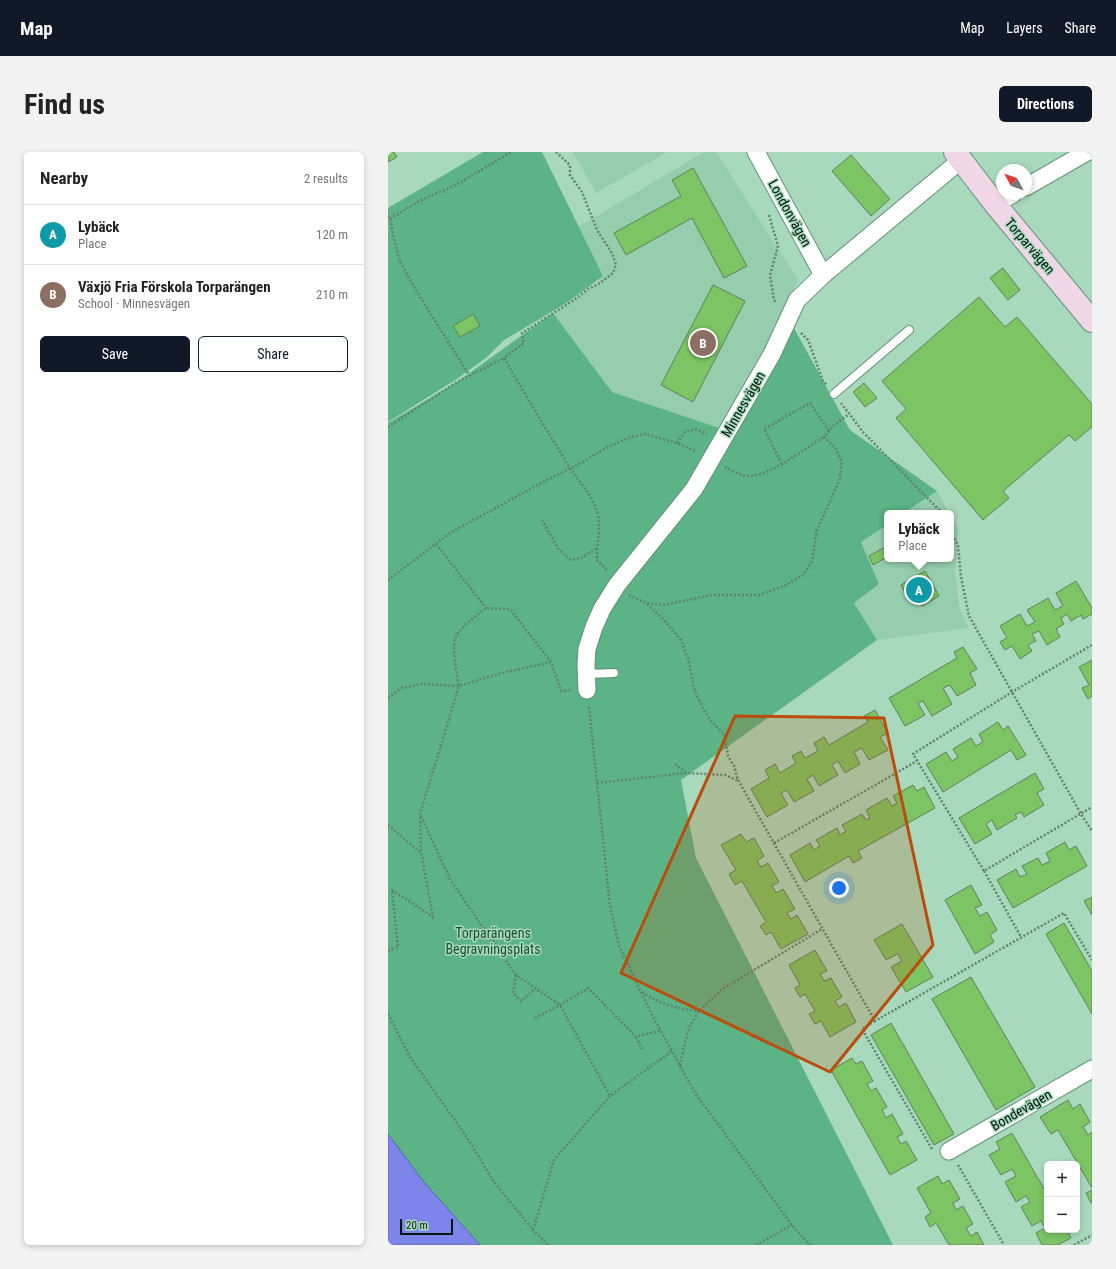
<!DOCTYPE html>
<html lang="en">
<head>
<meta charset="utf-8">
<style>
	:root { --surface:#fff; --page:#f2f2f2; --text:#222; --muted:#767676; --line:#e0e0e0; --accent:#111827 }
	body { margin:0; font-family:"Roboto Condensed",sans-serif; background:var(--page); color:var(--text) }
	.controls { position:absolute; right:12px; bottom:12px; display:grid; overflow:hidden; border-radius:6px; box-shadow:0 2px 6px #0003 }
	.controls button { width:36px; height:36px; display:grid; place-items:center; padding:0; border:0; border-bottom:1px solid var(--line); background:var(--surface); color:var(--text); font:20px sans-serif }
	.compass { position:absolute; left:608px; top:12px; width:36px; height:36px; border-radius:50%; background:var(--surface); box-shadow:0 2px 6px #0003; rotate:311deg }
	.scale { position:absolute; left:12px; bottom:10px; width:53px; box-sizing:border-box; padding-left:4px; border:2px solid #04160d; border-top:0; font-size:11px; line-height:14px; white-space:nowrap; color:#04160d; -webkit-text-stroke:3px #a8d9bc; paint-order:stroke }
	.you { position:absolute; left:451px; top:736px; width:14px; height:14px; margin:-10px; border:3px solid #fff; border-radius:50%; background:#1a73e8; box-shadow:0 0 0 6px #1a73e833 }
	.badge { display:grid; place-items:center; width:26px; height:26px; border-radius:50%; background:var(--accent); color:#fff; font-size:13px; font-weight:700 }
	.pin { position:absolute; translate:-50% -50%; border:2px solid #fff; box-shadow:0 1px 4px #0006 }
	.popup { position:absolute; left:496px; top:358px; width:70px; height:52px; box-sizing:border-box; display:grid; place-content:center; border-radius:6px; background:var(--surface); filter:drop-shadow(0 1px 3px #0005); font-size:13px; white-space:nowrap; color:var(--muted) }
	.popup b { font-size:15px; color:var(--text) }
	.popup::after { content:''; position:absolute; left:50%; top:100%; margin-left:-8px; border:8px solid transparent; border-top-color:var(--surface) }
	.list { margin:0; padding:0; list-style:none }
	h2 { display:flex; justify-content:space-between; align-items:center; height:52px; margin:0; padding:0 16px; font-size:17px }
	h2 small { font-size:13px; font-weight:400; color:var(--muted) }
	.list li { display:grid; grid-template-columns:26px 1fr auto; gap:12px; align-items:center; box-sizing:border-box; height:60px; padding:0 16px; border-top:1px solid var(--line) }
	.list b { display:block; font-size:15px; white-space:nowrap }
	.list p { margin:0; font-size:13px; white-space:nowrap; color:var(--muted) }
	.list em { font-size:13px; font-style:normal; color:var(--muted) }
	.actions { display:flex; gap:8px; padding:12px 16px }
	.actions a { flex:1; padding:9px 0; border:1px solid var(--accent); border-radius:6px; text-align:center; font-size:14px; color:var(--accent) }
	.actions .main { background:var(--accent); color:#fff }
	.map { position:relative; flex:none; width:704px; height:1093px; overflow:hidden; border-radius:6px }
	header { display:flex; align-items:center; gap:24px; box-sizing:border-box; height:56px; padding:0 20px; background:var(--accent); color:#fff }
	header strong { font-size:19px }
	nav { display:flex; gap:22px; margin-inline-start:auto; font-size:14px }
	.intro { display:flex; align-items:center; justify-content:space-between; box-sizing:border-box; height:96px; padding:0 24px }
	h1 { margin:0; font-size:28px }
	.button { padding:10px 18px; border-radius:6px; background:var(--accent); color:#fff; font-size:14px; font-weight:700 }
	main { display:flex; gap:24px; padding:0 24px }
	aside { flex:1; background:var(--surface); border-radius:6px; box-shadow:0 2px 6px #0003 }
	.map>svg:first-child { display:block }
</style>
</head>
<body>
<header>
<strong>Map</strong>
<nav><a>Map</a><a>Layers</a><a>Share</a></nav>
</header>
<div class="intro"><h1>Find us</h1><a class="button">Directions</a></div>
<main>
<aside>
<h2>Nearby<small>2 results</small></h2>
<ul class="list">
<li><span class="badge" style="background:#0f9aa8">A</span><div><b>Lybäck</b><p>Place</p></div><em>120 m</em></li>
<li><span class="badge" style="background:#8d6e63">B</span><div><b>Växjö Fria Förskola Torparängen</b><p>School · Minnesvägen</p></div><em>210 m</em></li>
</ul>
<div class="actions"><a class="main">Save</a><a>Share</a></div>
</aside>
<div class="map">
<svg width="704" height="1093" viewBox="0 0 704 1093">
	<rect width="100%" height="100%" fill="#a8d9bc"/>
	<!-- built -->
	<g fill="#96cead">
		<path d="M 185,0 L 279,0 L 208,41 Z"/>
		<path d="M 316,0 L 328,0 L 410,128 L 340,279 L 224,240 L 165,161 L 212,131 L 190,75 Z"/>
		<path d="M 549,339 L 561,361 L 516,361 Z"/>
		<path d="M 563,364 L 570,376 L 567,422 L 572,457 L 580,476 L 489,488 L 466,451 L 491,432 L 473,390 L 499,373 L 499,407 L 563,407 Z"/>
	</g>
	<!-- green -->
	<g fill="#5cb385">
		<path d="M 95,0 L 154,0 L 215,124 L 180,150 L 116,188 L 99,205 L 69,227 L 0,270 L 0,56 Z"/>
		<path d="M 165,161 L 224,240 L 340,279 L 401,167 L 462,278 L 549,339 L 516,361 L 499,361 L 499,373 L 473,390 L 491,432 L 466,451 L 489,488 L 293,628 L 308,706 L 505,1093 L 92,1093 L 35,1029 L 0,982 L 0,271 L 69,230 Z"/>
	</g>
	<!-- water -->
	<path fill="#7e85ea" stroke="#5964a8" d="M 0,982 L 35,1029 L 92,1093 L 0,1093 Z"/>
	<!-- building -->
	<g fill="#7bc565" stroke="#627e5a">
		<path d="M 0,0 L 6,0 L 9,5 L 0,10 Z"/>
		<path d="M 463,3 L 502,47 L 483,64 L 444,19 Z"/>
		<path d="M 305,16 L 359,114 L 336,126 L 304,66 L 238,103 L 226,81 L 293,44 L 284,28 Z"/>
		<path d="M 615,116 L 632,138 L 620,148 L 602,126 Z"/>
		<path d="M 325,133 L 357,149 L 305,250 L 273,233 Z"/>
		<path d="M 591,145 L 617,175 L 629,165 L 704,252 L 704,275 L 687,289 L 681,283 L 615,339 L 621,346 L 595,368 L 508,266 L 518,257 L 494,229 Z"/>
		<path d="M 85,162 L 92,174 L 72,185 L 65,174 Z"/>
		<path d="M 476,231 L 489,246 L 477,255 L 465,240 Z"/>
		<path d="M 499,394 L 499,405 L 485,413 L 481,404 Z"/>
		<path d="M 537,419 L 551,444 L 534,454 L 527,443 L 520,446 L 513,433 Z"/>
		<path d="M 688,429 L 704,456 L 704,462 L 695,467 L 693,463 L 683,469 L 679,462 L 673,466 L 676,472 L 668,477 L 672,485 L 659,493 L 651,479 L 644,482 L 648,489 L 640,493 L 644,499 L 632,507 L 624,494 L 617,498 L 612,490 L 619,486 L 612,474 L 632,462 L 639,474 L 647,470 L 639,458 L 660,446 L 667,458 L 675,454 L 668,441 Z"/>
		<path d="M 575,495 L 589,517 L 582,521 L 588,533 L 569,544 L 562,533 L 555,536 L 564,552 L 544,564 L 535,549 L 530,551 L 537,563 L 517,574 L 501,546 L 569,506 L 566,500 Z"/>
		<path d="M 704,508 L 704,544 L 700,547 L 694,536 L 701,533 L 691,515 Z"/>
		<path d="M 487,558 L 500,581 L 492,585 L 500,598 L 481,608 L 474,596 L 466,600 L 472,612 L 457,621 L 450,609 L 444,613 L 450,623 L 431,634 L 425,623 L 419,627 L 426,639 L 406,650 L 399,638 L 393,641 L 400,653 L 379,665 L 363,637 L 381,626 L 377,618 L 387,612 L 392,621 L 408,611 L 404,604 L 413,599 L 417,606 L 430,599 L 426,591 L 436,585 L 441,593 L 480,570 L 476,564 Z"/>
		<path d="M 610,570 L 615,578 L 620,574 L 638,603 L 629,608 L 623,598 L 555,640 L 538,612 L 558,600 L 564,609 L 570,605 L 565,597 L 583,586 L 588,594 L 595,590 L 591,582 Z"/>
		<path d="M 647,621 L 656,637 L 649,641 L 656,653 L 636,665 L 633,660 L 627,663 L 629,666 L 609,678 L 604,668 L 598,672 L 604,682 L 587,692 L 571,666 Z"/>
		<path d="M 525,633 L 529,639 L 536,635 L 547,656 L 470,699 L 474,706 L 465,711 L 461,704 L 417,730 L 402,703 L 422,691 L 426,698 L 432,694 L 428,688 L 449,676 L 452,683 L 458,679 L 454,673 L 474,662 L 478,668 L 482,666 L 478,658 L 499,646 L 504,654 L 509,651 L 505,644 Z"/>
		<path d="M 353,682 L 358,690 L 366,686 L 376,704 L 369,709 L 373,715 L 380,711 L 391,730 L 384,734 L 388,741 L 395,737 L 407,757 L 399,761 L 403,767 L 409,763 L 420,782 L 393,797 L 383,780 L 378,783 L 372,774 L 378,770 L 354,729 L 347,733 L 341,722 L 348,718 L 333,693 Z"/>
		<path d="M 677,690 L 681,698 L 688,694 L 699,714 L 625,756 L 609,728 L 628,717 L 632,725 L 639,722 L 634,714 L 650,706 L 654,713 L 662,709 L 658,701 Z"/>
		<path d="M 583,733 L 594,753 L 587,756 L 592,764 L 599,760 L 609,778 L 602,783 L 606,790 L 587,802 L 557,748 Z"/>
		<path d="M 704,745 L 704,763 L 696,749 Z"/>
		<path d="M 676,771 L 704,819 L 704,862 L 658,782 Z"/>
		<path d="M 514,772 L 545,825 L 518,840 L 503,815 L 514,809 L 510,802 L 498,808 L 486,788 Z"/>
		<path d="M 427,798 L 439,819 L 432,822 L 436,829 L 443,826 L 454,845 L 447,849 L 451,855 L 458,851 L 468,870 L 442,885 L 433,869 L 427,872 L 421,862 L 427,859 L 417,842 L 412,845 L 407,836 L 412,833 L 401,813 Z"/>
		<path d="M 583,825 L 647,935 L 608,958 L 544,847 Z"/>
		<path d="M 503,871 L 566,982 L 546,993 L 483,883 Z"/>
		<path d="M 464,906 L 468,912 L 474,909 L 485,929 L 479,932 L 483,939 L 488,936 L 499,955 L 494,958 L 498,966 L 504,962 L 515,982 L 509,985 L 513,992 L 518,989 L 529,1008 L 502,1023 L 443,918 Z"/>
		<path d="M 680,948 L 685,957 L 692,952 L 702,970 L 695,975 L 700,983 L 704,980 L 704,1036 L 670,978 L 663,982 L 652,965 Z"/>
		<path d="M 624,981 L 659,1042 L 659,1078 L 679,1078 L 683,1086 L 670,1093 L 654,1093 L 648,1081 L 657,1076 L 653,1069 L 644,1074 L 633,1055 L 642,1050 L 638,1044 L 628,1050 L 617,1030 L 628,1024 L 624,1017 L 613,1023 L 601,1003 L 612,997 L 608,990 Z"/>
		<path d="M 550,1024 L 554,1032 L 561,1028 L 572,1047 L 565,1051 L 568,1058 L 575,1054 L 585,1072 L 578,1076 L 583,1084 L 589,1080 L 596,1093 L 561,1093 L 548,1071 L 542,1075 L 537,1065 L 543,1061 L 529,1036 Z"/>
		<path d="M 704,1038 L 704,1051 L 703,1051 L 698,1041 Z"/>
	</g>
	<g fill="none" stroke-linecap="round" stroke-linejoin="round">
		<defs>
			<g id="lane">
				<path d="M 446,242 L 521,178"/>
				<path d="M 198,522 L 226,521"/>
			</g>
			<g id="street">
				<path d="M 368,0 L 435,123"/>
				<path d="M 638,35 L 699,0"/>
				<path d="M 607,52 L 625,42"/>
				<path d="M 199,538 L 198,512 L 199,497 L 206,475 L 214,457 L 229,433 L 306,337 L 384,202 L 409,148 L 435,123 L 573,8"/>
				<path d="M 561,999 L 704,917"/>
			</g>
			<path id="secondary" d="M 567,0 L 607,52 L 704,169"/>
		</defs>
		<!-- lane casing -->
		<use href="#lane" stroke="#629076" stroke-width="10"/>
		<!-- street casing -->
		<use href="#street" stroke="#629076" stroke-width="19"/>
		<!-- secondary casing -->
		<use href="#secondary" stroke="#629076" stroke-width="24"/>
		<!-- path -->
		<g stroke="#60836f" stroke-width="2.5" stroke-dasharray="2 2" stroke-linecap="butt">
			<path d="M 168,0 L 182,13 L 182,23 L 194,40 L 209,78 L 224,101 L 228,113 L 225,121 L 212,131 L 200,137 L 186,148 L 134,181 L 136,191 L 116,206 C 137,243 160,280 182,316 C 191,330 204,343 209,360 C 214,375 208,393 209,408 L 220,419"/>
			<path d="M 381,63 L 390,94 L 382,123 L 386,148 L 388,151"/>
			<path d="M 0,64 L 2,67 L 6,87 L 12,110 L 29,140 L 81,223"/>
			<path d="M 2,67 L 33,48 L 70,32 L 123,0"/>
			<path d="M 413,181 L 420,188 L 435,229 L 439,233"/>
			<path d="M 453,251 L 476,281 L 554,361"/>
			<path d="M 0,275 L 69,230 L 116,206"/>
			<path d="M 289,291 L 297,280 L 307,277 L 319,282"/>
			<path d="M 394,312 L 376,277 L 422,251 L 441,279"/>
			<path d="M 337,315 C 343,318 353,324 360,324 C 383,324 416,297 436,285"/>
			<path d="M 154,368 L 171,398 L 183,408 L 193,406 L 208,397"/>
			<path d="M 563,379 L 570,394 L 573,425 L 581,464 L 693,662 L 704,679"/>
			<path d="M 48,392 L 98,456"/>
			<path d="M 0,428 L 62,381 L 155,330 L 197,309 L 216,297 L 240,286 L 257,282 L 283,289 L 308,299"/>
			<path d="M 241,443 L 258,451 L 276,453 L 324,443 L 371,443 L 398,433 L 416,422 L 424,409 L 429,378 L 452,327 L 454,310 L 448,297 L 436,285 L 446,273 L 461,262"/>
			<path d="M 259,452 L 275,467 L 293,488 L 301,510 L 306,536 L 314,555 L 322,568 L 336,582 L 340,604 L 346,614 L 350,628 L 487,869 L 676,761 L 704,808"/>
			<path d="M 704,493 L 624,540 L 525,602 L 596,719 L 704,655"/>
			<path d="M 0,546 L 14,536 L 34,532 L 71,534 L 110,522 L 163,510"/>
			<path d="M 201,555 L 222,754 L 231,794 L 263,861 L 307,941 L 404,1073 L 422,1093"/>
			<path d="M 287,612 L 297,620"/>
			<path d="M 209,631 L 298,621 L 337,623 L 349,628"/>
			<path d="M 33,664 L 63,729 L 128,823 L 172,853 L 222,944"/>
			<path d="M 0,673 L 32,700"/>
			<path d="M 386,691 L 529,609"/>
			<path d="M 596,719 L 633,785"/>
			<path d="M 0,799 L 10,795 L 4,738 L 45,765 L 33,700 L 32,662 L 71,534 C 69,522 64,499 67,487 C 70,477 90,462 98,456 L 122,457 L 163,510 L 173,539 L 183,538"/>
			<path d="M 128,823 L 125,841 L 133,849 L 147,837"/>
			<path d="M 254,840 C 272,852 289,857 311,859"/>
			<path d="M 0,862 L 22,905 L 78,984 L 106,1030 L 145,1078 L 160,1093"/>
			<path d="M 147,866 L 172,853 L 200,836 L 248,885 L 273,878"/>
			<path d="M 487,869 L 474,877 L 544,997"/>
			<path d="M 248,885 L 254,897"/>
			<path d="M 292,914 L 296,894 L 301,876 L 311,859 L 333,838 L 434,777"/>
			<path d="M 570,1013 L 616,1093"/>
			<path d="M 145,1078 L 166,1008 L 222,944 L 284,899"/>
			<path d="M 368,1093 L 404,1073"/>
			<path d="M 686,1093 L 704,1083"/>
		</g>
		<!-- lane -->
		<use href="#lane" stroke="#fff" stroke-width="8"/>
		<!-- street -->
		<use href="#street" stroke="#fff" stroke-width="17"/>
		<!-- secondary -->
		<use href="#secondary" stroke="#efd7e8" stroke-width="22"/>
	</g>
	<!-- marked area -->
	<path fill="#ba4c0c" fill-opacity="0.2" stroke="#ba4c0c" stroke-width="3" stroke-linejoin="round" d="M 347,564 L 496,566 L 545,793 L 442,920 L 233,821 Z"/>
	<g text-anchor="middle" stroke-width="3" stroke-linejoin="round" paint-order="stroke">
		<!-- street labels -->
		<g font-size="14" fill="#04160d" stroke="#a8d9bc">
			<text transform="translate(402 61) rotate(61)" y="5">Londonvägen</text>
			<text transform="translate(642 94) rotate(50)" y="5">Torparvägen</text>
			<text transform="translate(355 252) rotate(-60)" y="5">Minnesvägen</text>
			<text transform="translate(633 958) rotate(-30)" y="5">Bondevägen</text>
		</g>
		<!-- park labels -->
		<g font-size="14" fill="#194e34" stroke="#a8d9bc">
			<text x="105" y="786">Torparängens<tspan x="105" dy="16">Begravningsplats</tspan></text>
		</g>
	</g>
</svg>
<div class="controls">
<button>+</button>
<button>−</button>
</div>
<svg class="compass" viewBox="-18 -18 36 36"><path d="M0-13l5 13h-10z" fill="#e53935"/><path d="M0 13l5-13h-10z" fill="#767676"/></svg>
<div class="scale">20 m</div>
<div class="you"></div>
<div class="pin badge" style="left:531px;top:438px;background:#0f9aa8">A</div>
<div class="popup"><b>Lybäck</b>Place</div>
<div class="pin badge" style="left:315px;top:191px;background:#8d6e63">B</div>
</div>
</main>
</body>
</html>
